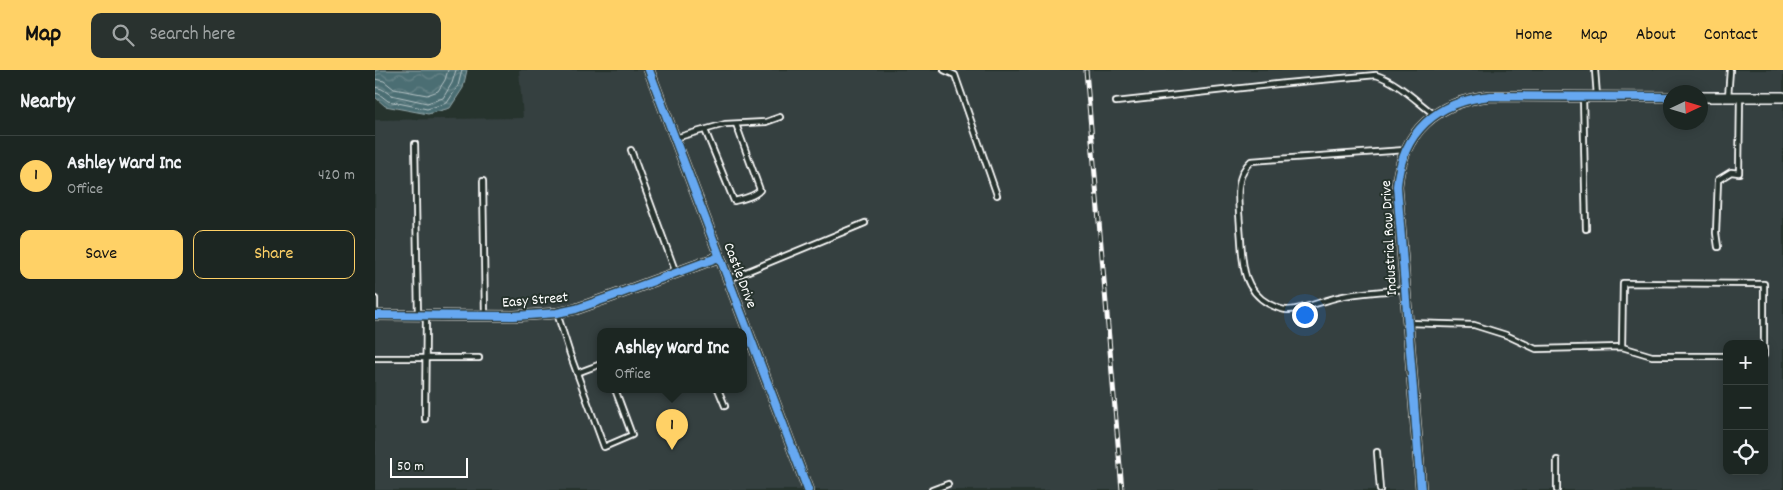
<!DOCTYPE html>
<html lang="en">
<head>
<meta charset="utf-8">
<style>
	:root { --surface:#1c2622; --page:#29322f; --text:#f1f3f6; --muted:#a0a5a5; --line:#3a4340; --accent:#ffd166 }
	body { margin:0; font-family:Dekko,sans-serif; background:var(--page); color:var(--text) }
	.controls { position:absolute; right:15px; bottom:15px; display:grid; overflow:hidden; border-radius:10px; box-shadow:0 2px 12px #0003 }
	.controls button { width:45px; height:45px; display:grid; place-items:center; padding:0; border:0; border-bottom:1px solid var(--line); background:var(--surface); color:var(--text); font:25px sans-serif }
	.compass { position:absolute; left:1288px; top:15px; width:45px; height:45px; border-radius:50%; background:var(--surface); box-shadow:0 2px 12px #0003; rotate:86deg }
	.scale { position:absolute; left:15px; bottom:12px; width:78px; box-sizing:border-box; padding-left:5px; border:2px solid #fff; border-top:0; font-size:14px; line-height:18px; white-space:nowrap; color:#fff; -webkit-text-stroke:4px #26332d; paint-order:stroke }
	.you { position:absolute; left:929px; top:244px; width:18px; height:18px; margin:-12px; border:4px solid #fff; border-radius:50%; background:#1a73e8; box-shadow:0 0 0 8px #1a73e833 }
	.badge { display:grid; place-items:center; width:32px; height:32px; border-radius:50%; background:var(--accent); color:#111; font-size:16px; font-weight:700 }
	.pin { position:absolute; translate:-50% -41px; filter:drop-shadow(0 1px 2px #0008) }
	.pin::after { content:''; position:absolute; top:26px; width:18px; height:15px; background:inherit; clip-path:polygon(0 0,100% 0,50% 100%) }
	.popup { position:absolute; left:222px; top:258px; width:150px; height:65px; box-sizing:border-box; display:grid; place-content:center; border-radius:10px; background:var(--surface); filter:drop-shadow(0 1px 4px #0005); font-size:16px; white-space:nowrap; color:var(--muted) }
	.popup b { font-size:19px; color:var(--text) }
	.popup::after { content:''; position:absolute; left:50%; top:100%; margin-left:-10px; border:10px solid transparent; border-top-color:var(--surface) }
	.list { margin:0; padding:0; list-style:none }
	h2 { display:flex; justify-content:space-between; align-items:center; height:65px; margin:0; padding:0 20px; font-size:21px }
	h2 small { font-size:16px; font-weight:400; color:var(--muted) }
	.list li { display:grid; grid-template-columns:32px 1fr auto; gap:15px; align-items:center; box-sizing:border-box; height:80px; padding:0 20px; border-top:1px solid var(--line) }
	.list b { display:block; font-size:19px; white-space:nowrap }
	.list p { margin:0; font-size:16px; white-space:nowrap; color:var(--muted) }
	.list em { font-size:16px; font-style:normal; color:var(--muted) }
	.actions { display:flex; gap:10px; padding:15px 20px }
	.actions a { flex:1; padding:11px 0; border:1px solid var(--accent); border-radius:10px; text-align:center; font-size:18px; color:var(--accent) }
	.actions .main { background:var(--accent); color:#111 }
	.icon { flex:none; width:28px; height:28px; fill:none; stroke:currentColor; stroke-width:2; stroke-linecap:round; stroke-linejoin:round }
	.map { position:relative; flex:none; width:1408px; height:420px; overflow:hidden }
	header { display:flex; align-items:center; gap:30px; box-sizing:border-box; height:70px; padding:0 25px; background:var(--accent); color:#111 }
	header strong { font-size:24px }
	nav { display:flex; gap:28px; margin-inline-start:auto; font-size:18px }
	.search { width:350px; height:45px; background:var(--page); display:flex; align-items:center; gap:12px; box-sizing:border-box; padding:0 18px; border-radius:10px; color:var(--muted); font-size:19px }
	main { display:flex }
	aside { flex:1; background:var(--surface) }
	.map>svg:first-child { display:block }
</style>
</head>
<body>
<header>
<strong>Map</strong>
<div class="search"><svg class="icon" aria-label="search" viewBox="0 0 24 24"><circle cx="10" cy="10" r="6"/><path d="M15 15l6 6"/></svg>Search here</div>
<nav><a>Home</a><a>Map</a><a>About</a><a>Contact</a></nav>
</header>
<main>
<aside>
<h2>Nearby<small></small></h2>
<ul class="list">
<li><span class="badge">1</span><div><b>Ashley Ward Inc</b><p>Office</p></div><em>420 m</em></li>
</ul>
<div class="actions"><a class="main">Save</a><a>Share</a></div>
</aside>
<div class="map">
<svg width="1408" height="420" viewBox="0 0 1408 420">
	<defs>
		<pattern id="water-waves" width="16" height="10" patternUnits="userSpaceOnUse" patternTransform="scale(1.25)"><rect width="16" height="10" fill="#4c6e73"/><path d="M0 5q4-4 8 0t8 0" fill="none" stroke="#678488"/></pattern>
	</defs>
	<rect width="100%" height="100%" fill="#26332d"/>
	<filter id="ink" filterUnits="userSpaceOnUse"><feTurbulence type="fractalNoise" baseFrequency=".02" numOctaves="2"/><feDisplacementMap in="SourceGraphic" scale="10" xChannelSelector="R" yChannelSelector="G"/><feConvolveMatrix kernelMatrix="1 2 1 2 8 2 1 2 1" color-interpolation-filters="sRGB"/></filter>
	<g filter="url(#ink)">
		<!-- built -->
		<path fill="#353f3f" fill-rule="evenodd" d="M 144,0 L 1408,0 L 1408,420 L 0,420 L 0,50 L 148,48 ZM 1296,22 L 1326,22 L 1326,52 L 1296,52 ZM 226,261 L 368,261 L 368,319 L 226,319 ZM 1352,274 L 1389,274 L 1389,401 L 1352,401 Z"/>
		<!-- water -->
		<path fill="url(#water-waves)" stroke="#94a8ab" d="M 0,0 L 92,0 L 88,18 L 75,38 L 53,44 L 10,36 L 0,27 Z"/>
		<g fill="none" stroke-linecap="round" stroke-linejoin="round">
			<!-- shore -->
			<g stroke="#b7c5c7" stroke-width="1">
				<path d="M 0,9 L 9,11 L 19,19 L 52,25 L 63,21 L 70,10 L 73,0"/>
				<path d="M 0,17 L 7,19 L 16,25 L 52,33 L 68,28 L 77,13 L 81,0"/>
				<path d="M 0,23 L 4,24 L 13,31 L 52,39 L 72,33 L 83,16 L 87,0"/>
			</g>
			<defs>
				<g id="lane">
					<path d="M 569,0 L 580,5 L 622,125"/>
					<path d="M 1220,0 L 1222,26"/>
					<path d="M 1208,26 L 1211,159"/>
					<path d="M 1353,27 L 1355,0"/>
					<path d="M 741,32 L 912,13 L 1001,5 C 1023,12 1042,32 1060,45"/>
					<path d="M 330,60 L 359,131 C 367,129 379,127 385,120 L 361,54"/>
					<path d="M 300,68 L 350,54 L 391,52 L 405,47"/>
					<path d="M 40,74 L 43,246"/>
					<path d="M 256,80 L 301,203"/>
					<path d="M 108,111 L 110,246"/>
					<path d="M 1343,177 L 1341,163 L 1343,110 L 1356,102 L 1364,103 L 1365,27"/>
					<path d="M 354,209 L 490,153"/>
					<path d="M 1029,219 C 1008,222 985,222 964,227 C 949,230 928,240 912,240 C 906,240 900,237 894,234 C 864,217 868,187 865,157 C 864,135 858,107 876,91 L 1030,80"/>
					<path d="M 0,229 L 0,245"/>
					<path d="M 182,243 L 195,284 L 229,377 L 257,365 L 240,319"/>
					<path d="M 1033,253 L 1099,255 L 1131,265 L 1161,279 L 1247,277 L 1277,286 L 1352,286"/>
					<path d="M 368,277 L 377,274"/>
					<path d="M 1247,277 L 1248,213 L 1389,214 L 1389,285"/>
					<path d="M 0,288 L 104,288"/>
					<path d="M 202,303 L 226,294"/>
					<path d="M 343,319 L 350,336"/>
					<path d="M 50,349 L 51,246"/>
					<path d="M 1002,382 L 1005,420"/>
					<path d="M 557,420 L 573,414"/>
					<path d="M 1182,420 L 1182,390"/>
				</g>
				<g id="street">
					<path d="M 274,0 L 433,420"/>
					<path d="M 1326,27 L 1408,27"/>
					<path d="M 0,245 L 139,246 L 182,243 L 201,239 L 238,226 L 344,187"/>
					<path d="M 1046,420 L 1022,116 C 1027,62 1062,31 1116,26 L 1296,27"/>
				</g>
			</defs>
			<!-- lane casing -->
			<use href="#lane" stroke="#fff" stroke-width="8"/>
			<!-- street casing -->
			<use href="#street" stroke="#fff" stroke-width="12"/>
			<!-- lane -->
			<use href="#lane" stroke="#26332d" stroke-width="4.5"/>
			<!-- street -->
			<use href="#street" stroke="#26332d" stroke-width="9"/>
			<defs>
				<path id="rail" d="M 711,0 L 747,420"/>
			</defs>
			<!-- rail casing -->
			<use href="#rail" stroke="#fff" stroke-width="5"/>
			<!-- rail -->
			<use href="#rail" stroke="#26332d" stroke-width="3" stroke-dasharray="9" stroke-linecap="butt"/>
			<defs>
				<g id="cycleway">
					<path d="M 274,0 L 433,420"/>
					<path d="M 0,245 L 139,246 L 182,243 L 201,239 L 238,226 L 344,187"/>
					<path d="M 1046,420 L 1022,116 C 1027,62 1062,31 1116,26 L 1296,27"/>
				</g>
			</defs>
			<!-- cycleway casing -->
			<use href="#cycleway" stroke="#26332d" stroke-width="11"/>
			<!-- cycleway -->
			<use href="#cycleway" stroke="#66a8f1" stroke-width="8"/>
		</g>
	</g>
	<g text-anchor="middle" stroke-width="4" stroke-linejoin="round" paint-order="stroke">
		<!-- street labels -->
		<g font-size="15" fill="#fff" stroke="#26332d">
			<text transform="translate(1013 168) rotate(-93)" y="5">Industrial Row Drive</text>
			<text transform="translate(366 205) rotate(69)" y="5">Castle Drive</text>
			<text transform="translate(160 229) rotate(-5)" y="5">Easy Street</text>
		</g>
	</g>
</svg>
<div class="controls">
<button>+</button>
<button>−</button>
<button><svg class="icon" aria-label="locate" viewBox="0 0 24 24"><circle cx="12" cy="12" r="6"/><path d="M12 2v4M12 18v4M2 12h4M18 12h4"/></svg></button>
</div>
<svg class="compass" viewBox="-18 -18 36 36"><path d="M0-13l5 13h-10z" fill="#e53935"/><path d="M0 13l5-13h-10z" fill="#a0a5a5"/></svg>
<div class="scale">50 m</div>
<div class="you"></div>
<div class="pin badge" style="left:297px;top:380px">1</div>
<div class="popup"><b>Ashley Ward Inc</b>Office</div>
</div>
</main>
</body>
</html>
